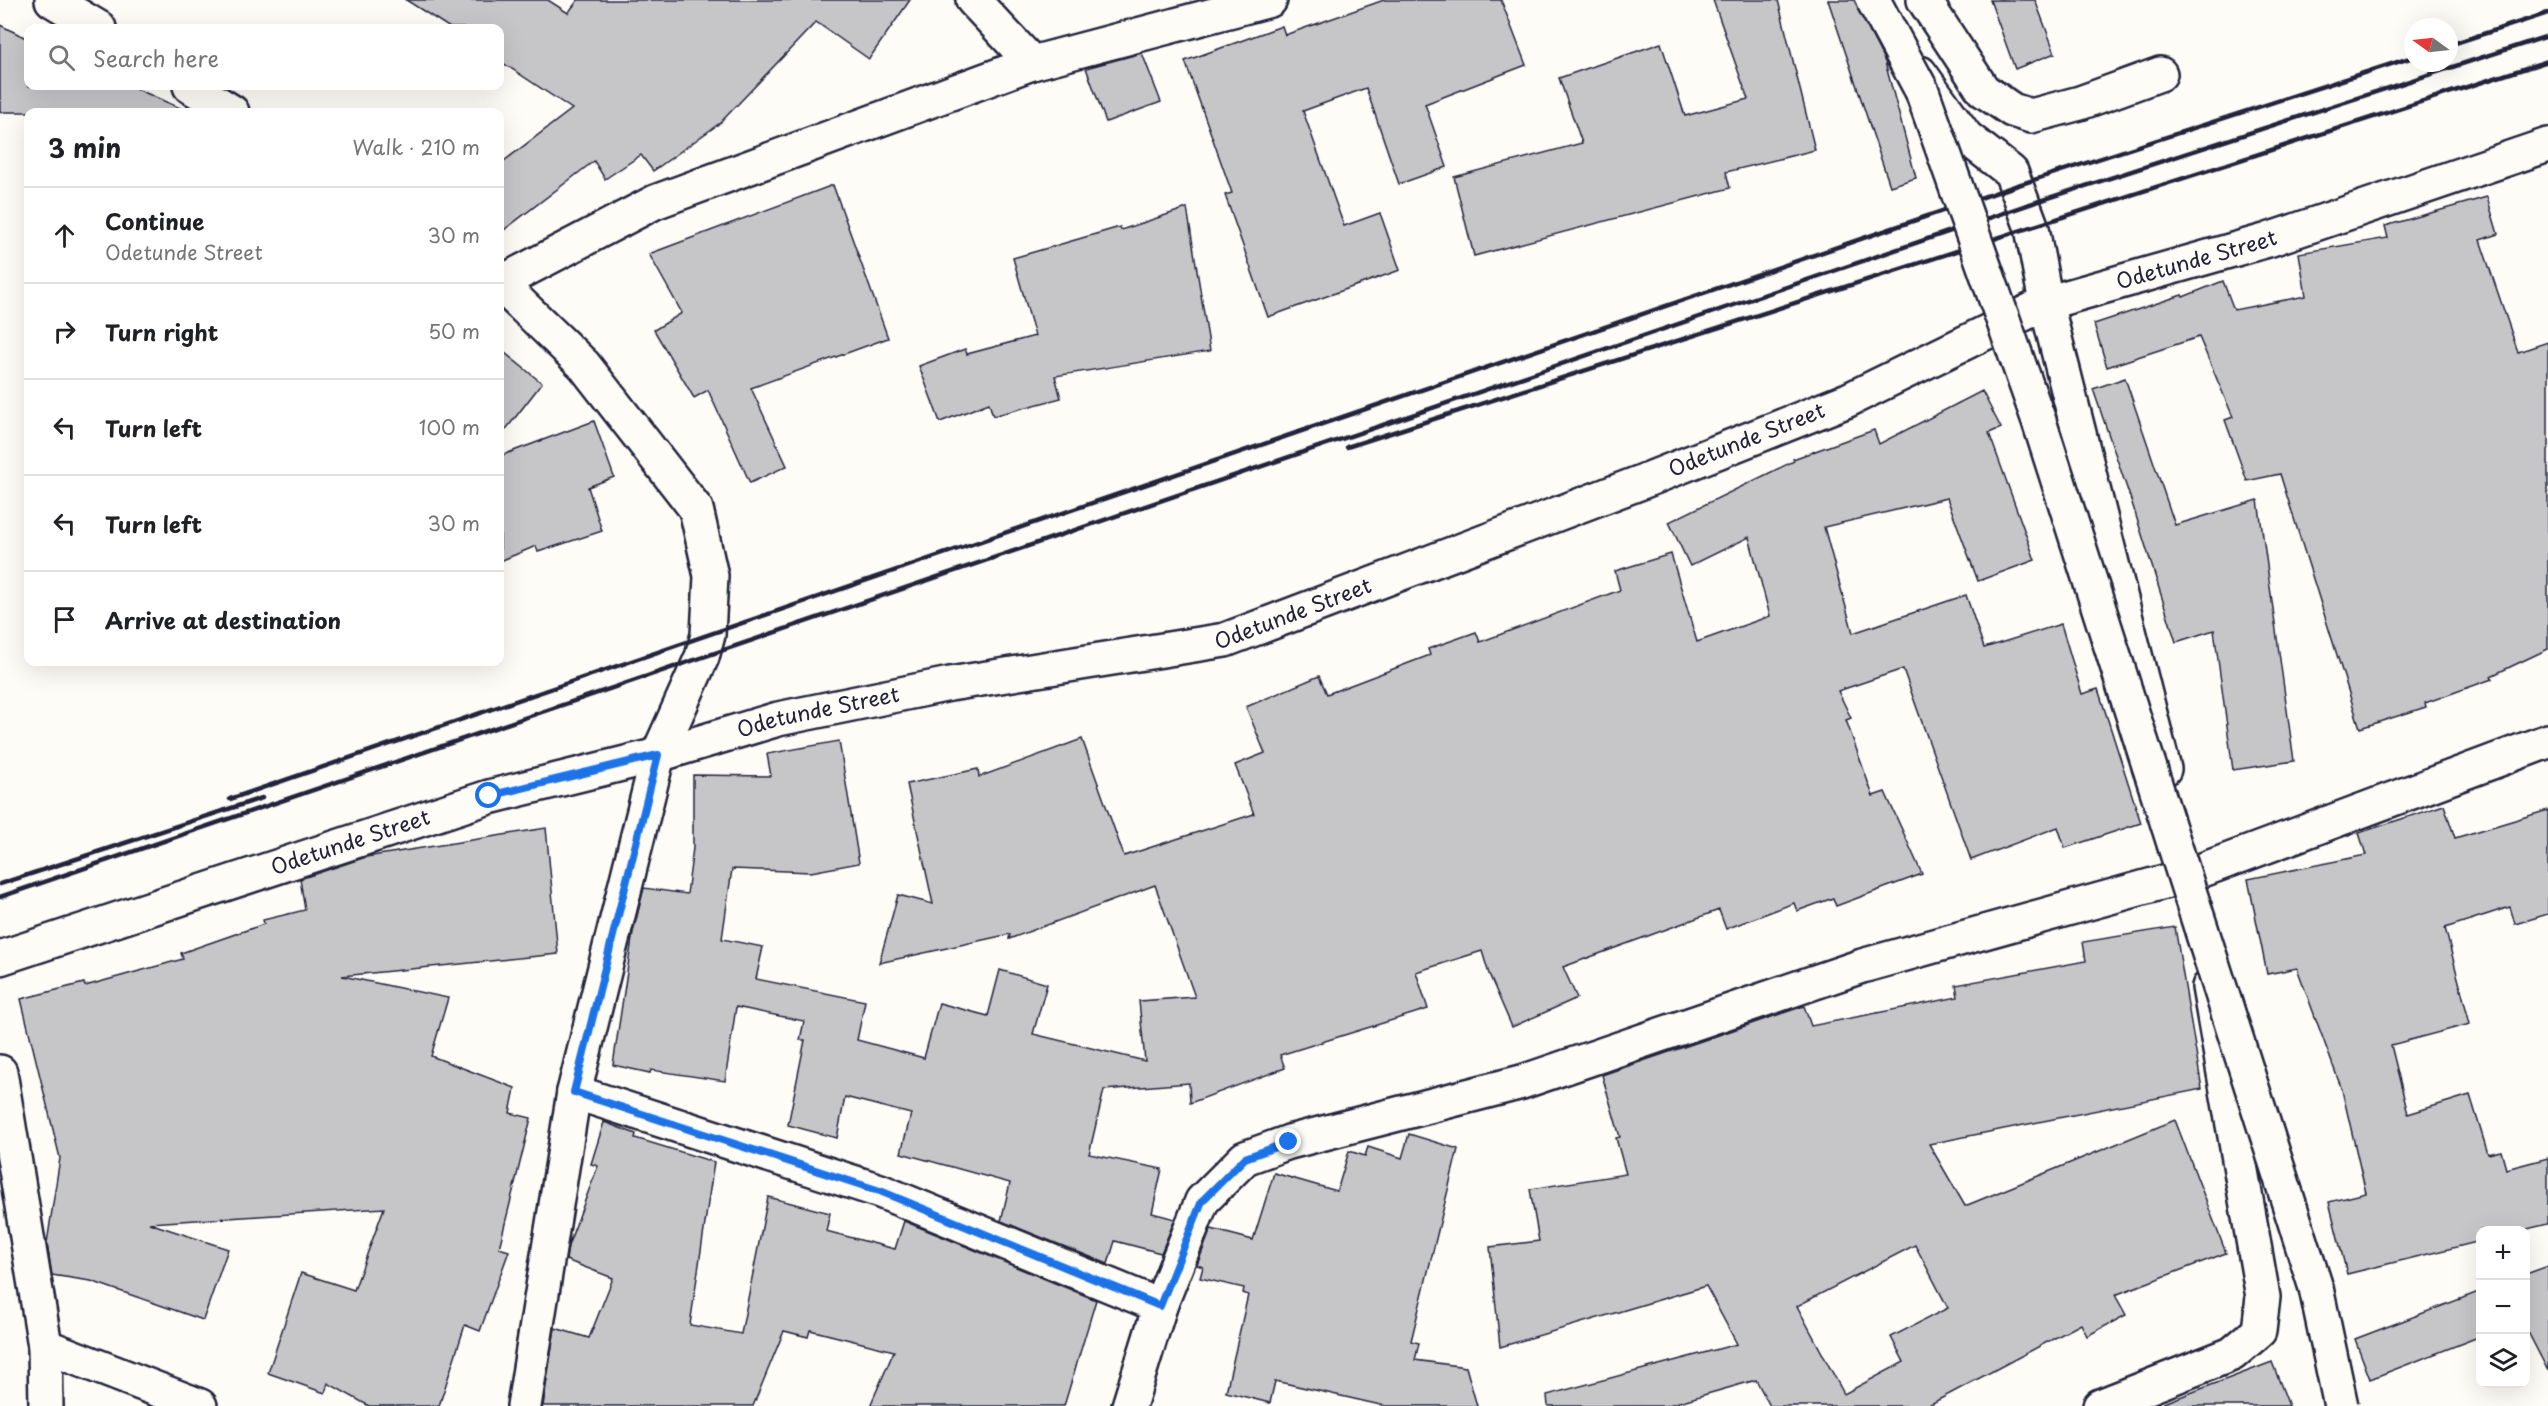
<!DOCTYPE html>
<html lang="en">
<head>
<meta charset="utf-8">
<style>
	:root { --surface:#fff; --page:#f6f6f6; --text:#202124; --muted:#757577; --line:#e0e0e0 }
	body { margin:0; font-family:"Playpen Sans",sans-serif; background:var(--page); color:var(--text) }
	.controls { position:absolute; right:18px; bottom:18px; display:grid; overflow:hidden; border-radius:12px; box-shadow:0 6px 24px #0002 }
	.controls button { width:54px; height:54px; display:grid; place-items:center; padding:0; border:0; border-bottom:2px solid var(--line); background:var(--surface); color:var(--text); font:30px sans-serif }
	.compass { position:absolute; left:2404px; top:18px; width:54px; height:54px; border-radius:50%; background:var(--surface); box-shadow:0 6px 24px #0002; rotate:285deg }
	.stop { position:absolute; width:18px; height:18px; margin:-14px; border:4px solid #1a73e8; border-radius:50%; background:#fff }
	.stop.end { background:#1a73e8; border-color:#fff; box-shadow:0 2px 6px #0008 }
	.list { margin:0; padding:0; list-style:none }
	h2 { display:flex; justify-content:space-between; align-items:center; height:78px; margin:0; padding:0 24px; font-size:26px }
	h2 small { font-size:20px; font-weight:400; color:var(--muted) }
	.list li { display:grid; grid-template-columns:39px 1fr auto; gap:18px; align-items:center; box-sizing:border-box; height:96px; padding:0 24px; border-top:2px solid var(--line) }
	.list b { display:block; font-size:22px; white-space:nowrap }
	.list p { margin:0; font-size:20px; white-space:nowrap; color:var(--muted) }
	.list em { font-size:20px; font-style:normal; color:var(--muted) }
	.icon { flex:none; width:33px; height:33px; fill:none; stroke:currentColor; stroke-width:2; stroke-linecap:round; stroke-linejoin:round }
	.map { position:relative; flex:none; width:2548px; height:1406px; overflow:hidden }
	.search { position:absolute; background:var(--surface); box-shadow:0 6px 24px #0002; left:24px; top:24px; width:480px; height:66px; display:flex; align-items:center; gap:15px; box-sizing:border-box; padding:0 21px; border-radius:12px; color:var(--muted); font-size:22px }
	.panel { position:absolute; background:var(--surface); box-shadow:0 6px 24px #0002; left:24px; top:108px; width:480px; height:558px; border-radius:12px }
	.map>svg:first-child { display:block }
</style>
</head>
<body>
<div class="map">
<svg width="2548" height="1406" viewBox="0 0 2548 1406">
	<rect width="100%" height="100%" fill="#fdfcf7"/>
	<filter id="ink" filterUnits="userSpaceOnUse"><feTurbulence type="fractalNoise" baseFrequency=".0167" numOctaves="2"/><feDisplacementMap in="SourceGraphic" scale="12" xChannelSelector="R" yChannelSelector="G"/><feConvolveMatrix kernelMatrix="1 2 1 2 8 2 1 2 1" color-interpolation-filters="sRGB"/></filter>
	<g filter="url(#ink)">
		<!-- building -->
		<g fill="#c6c6c8" stroke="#22223b" stroke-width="1.5" fill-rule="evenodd">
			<path d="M 406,0 L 548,0 L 568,13 L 578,0 L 910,0 L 869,59 L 816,22 L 720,123 L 653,171 L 641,155 L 605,179 L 594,161 L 500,233 L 500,164 L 572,109 L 500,61 L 500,28 L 450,28 Z"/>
			<path d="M 1384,0 L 1501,0 L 1526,65 L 1425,104 L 1447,167 L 1399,184 L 1366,88 L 1303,111 L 1344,226 L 1380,213 L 1400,270 L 1268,317 L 1225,195 L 1232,193 L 1185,61 L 1282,26 L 1285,35 Z"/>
			<path d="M 1713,0 L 1778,0 L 1815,150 L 1726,172 L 1730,188 L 1474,256 L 1454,177 L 1582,143 L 1559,78 L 1661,43 L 1685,116 L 1748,99 Z"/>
			<path d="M 1828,0 L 1854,0 L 1885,62 L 1916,178 L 1890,186 Z"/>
			<path d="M 1990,0 L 2035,0 L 2055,53 L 2015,69 Z"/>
			<path d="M 0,25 L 28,39 L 28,86 L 130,86 L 189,112 L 0,112 Z"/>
			<path d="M 1142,53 L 1161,102 L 1106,122 L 1086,68 Z"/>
			<path d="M 833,185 L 888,338 L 751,388 L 787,466 L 750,483 L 708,390 L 694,398 L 654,330 L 682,313 L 649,254 Z"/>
			<path d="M 2487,197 L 2498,234 L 2480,240 L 2518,352 L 2548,342 L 2548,649 L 2491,676 L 2492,679 L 2425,703 L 2426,707 L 2360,728 L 2280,474 L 2247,481 L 2225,420 L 2233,417 L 2199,337 L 2107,367 L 2094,324 L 2182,295 L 2183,297 L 2223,281 L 2234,310 L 2306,296 L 2299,253 L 2388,238 L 2385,226 Z"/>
			<path d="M 1187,208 L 1210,351 L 1055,376 L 1061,398 L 993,416 L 989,403 L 940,422 L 919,366 L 965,349 L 967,354 L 1035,336 L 1013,258 L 1120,227 L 1121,230 Z"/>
			<path d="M 500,349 L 542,383 L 500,437 Z"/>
			<path d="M 2125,378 L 2175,525 L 2258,500 L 2294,761 L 2233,770 L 2214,630 L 2176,642 L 2132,503 L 2093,389 Z"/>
			<path d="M 1982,391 L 2001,428 L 1989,433 L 2035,560 L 1978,581 L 1947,498 L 1824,527 L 1853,633 L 1966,595 L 1984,648 L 2061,624 L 2082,694 L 2098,689 L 2141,823 L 2065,848 L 2058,827 L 1971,860 L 1903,669 L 1838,691 L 1851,718 L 1846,720 L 1873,796 L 1885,792 L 1922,874 L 1836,906 L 1833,898 L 1797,911 L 1794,903 L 1726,929 L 1719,910 L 1563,967 L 1577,998 L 1512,1027 L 1489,974 L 1482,951 L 1416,972 L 1428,1009 L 1280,1055 L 1285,1068 L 1190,1103 L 1189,1083 L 1104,1090 L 1089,1154 L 1162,1169 L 1152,1213 L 1175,1219 L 1161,1253 L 1115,1241 L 1108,1264 L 1001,1221 L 1010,1183 L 901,1153 L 911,1114 L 845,1097 L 837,1138 L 788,1125 L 805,1040 L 800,1040 L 804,1021 L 736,1007 L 725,1081 L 651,1070 L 650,1073 L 613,1065 L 633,932 L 644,888 L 687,894 L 693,848 L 693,775 L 771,776 L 767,754 L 839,741 L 859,863 L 811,872 L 732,869 L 722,939 L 763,947 L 756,979 L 865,1001 L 857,1040 L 924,1058 L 939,1003 L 988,1016 L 1000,970 L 1047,984 L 1033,1034 L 1145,1061 L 1139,1001 L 1195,997 L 1155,885 L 1009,939 L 1010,934 L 879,963 L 898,895 L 933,904 L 907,784 L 978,769 L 979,777 L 1082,739 L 1124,856 L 1254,814 L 1235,765 L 1265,753 L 1246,707 L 1319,676 L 1327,694 L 1430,655 L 1428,649 L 1476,632 L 1480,642 L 1620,590 L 1615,571 L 1671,554 L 1697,642 L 1770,616 L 1749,537 L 1690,566 L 1669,522 L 1794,461 L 1793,459 L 1874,430 L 1879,444 Z"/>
			<path d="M 594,421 L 614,477 L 588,487 L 602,531 L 538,552 L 536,546 L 500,561 L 500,456 Z"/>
			<path d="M 2444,805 L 2455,838 L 2548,810 L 2548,914 L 2515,924 L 2510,907 L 2445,928 L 2470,1024 L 2391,1045 L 2408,1114 L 2470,1095 L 2488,1154 L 2501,1151 L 2506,1169 L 2548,1158 L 2548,1224 L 2523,1230 L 2481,1230 L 2481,1241 L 2347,1274 L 2329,1202 L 2366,1193 L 2342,1090 L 2297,968 L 2267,974 L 2248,879 L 2366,855 L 2359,833 Z"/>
			<path d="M 546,828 L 558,954 L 342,976 L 448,998 L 431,1056 L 515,1088 L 510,1113 L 531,1118 L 499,1248 L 509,1251 L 480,1331 L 465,1325 L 439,1406 L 369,1406 L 328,1383 L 325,1393 L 268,1373 L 301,1273 L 354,1290 L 384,1208 L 149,1223 L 228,1249 L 203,1320 L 91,1281 L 52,1275 L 47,1243 L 60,1158 L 21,999 L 84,983 L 85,986 L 183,959 L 181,953 L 264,924 L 263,920 L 305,910 L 300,879 L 366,857 Z"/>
			<path d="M 2175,927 L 2202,1089 L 1929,1144 L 1965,1206 L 2175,1120 L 2226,1253 L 2115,1295 L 2126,1315 L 2087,1336 L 2081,1324 L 1927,1406 L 1770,1406 L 1756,1380 L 1665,1406 L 1548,1406 L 1547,1395 L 1737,1344 L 1706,1286 L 1500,1347 L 1490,1247 L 1539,1241 L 1530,1189 L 1626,1174 L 1616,1138 L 1620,1137 L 1602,1075 L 1804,1006 L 1811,1026 L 1958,997 L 1956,985 L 2086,961 L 2083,942 ZM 1915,1245 L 1948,1308 L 1891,1337 L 1904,1362 L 1844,1394 L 1797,1306 Z"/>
			<path d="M 604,1122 L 636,1134 L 635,1138 L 714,1162 L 690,1325 L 741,1334 L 768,1197 L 830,1213 L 826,1231 L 895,1249 L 904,1221 L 1096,1300 L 1064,1406 L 870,1406 L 894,1351 L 810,1330 L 808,1337 L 784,1331 L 753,1406 L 543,1406 L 555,1328 L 589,1338 L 613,1278 L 566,1260 L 568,1246 L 598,1166 L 591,1164 Z"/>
			<path d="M 1409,1134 L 1458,1149 L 1411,1341 L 1419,1343 L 1415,1360 L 1466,1367 L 1477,1406 L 1385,1406 L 1275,1381 L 1270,1403 L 1226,1392 L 1248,1295 L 1243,1293 L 1244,1288 L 1200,1278 L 1203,1267 L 1197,1265 L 1211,1229 L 1253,1240 L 1274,1173 L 1337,1191 L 1349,1151 L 1365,1156 L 1368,1147 L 1402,1158 Z"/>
			<path d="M 2548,1266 L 2548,1371 L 2526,1328 L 2526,1274 Z"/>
			<path d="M 2481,1291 L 2481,1336 L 2370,1379 L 2355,1339 Z"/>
			<path d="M 2272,1362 L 2289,1406 L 2165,1406 L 2164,1403 Z"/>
		</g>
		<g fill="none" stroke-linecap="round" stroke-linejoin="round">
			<defs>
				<g id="minor">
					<path d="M 52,0 L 99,28"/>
					<path d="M 973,0 L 1032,63"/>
					<path d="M 1924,0 L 1983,90 L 2012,110 L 2031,116 L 2080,103 L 2160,74"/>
					<path d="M 1920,73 L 1966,137 L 2011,172 L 2032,228 L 2046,303 L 2164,769"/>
					<path d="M 190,86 L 232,112"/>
					<path d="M 500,283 L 655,202 L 1032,63 L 1270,0"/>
					<path d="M 500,284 L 584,365 L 696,509 L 711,576 L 708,635 L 702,657 L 658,755 L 574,1092 L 524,1406"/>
					<path id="s1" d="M 0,958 L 489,797 L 658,755 L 778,719 L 950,684 L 1225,640 L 1639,483 L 1848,400 L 2046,303 L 2268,240 L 2548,145"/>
					<path d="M 0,1072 L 45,1346 L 46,1406"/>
					<path d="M 574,1092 L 880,1191 L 1160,1306"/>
					<path d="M 45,1346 L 200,1406"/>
					<path d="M 1129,1406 L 1160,1306 L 1202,1201 L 1245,1158 L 1289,1142 L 1522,1082 L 1862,966 L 2189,875 L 2548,741"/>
					<path d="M 2100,1406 L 2232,1354 L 2259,1331 L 2263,1297 L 2209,987"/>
				</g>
			</defs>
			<!-- minor casing -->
			<use href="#minor" stroke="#22223b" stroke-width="38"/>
			<!-- minor -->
			<use href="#minor" stroke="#fdfcf7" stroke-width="33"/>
			<!-- rail -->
			<g stroke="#22223b" stroke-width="4.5">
				<path d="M 2449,45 L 2548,13"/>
				<path d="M 1347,447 L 2548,61"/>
				<path d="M 230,799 L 2015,186 L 2413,57"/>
				<path d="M 0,884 L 262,798"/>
				<path d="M 0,897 L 2024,206 L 2548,36"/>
			</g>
			<defs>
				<path id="minor-bridge" d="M 1873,0 L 1922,91 L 2039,421 L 2316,1288 L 2341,1406"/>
			</defs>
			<!-- minor-bridge casing -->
			<use href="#minor-bridge" stroke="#22223b" stroke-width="38" stroke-linecap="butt"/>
			<!-- minor-bridge -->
			<use href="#minor-bridge" stroke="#fdfcf7" stroke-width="33"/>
		</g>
	</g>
	<g fill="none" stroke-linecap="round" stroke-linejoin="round" filter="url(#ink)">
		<!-- route -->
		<path stroke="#1a73e8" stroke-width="8" d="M 489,796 L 658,755 L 574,1092 L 880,1191 L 1160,1306 L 1202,1201 L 1245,1158 L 1289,1142"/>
	</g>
	<g text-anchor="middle" stroke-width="5" stroke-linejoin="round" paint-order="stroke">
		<!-- street labels -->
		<g font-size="21" fill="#22223b" stroke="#fdfcf7">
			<text dy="7" stroke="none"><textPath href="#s1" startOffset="2313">Odetunde Street</textPath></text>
			<text dy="7" stroke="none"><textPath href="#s1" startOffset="1827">Odetunde Street</textPath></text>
			<text dy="7" stroke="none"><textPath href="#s1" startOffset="1341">Odetunde Street</textPath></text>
			<text dy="7" stroke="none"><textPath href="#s1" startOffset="855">Odetunde Street</textPath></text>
			<text dy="7" stroke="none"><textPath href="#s1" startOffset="369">Odetunde Street</textPath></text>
		</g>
	</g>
</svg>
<div class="controls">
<button>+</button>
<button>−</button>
<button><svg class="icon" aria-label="layers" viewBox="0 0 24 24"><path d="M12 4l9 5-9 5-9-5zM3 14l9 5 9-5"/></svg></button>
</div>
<svg class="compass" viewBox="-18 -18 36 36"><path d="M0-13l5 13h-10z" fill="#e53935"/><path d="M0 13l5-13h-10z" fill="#757577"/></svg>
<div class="stop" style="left:489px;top:796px"></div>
<div class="stop end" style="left:1289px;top:1142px"></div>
<div class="search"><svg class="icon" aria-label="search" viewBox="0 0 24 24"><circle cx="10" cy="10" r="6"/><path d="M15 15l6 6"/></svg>Search here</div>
<section class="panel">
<h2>3 min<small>Walk · 210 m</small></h2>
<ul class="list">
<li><svg class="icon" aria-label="ahead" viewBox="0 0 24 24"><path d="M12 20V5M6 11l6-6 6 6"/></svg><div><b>Continue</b><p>Odetunde Street</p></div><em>30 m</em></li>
<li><svg class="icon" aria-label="right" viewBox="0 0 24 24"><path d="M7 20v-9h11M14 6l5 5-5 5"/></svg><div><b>Turn right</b></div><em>50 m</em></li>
<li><svg class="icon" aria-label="left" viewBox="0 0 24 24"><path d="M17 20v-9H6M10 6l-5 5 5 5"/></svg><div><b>Turn left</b></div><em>100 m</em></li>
<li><svg class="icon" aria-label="left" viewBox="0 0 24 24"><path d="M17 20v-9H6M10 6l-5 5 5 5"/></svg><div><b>Turn left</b></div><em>30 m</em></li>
<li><svg class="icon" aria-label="arrive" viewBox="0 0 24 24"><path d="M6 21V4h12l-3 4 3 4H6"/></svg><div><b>Arrive at destination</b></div></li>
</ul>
</section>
</div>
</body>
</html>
